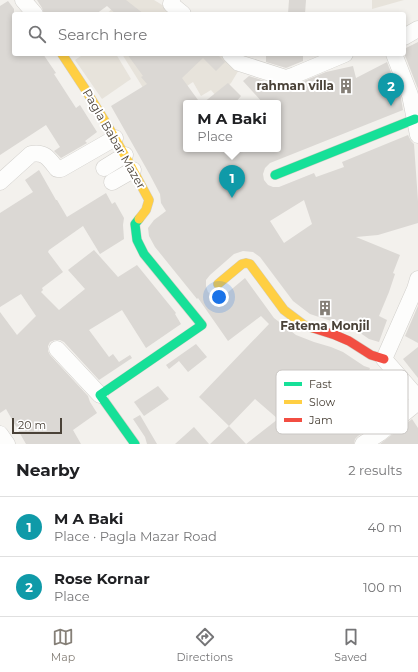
<!DOCTYPE html>
<html lang="en">
<head>
<meta charset="utf-8">
<style>
	:root { --surface:#fff; --page:#f2f2f2; --text:#202124; --muted:#757577; --line:#e0e0e0; --accent:#857f77 }
	body { margin:0; font-family:Montserrat,sans-serif; background:var(--page); color:var(--text) }
	.scale { position:absolute; left:12px; bottom:10px; width:50px; box-sizing:border-box; padding-left:4px; border:2px solid #4a4238; border-top:0; font-size:11px; line-height:14px; white-space:nowrap; color:#4a4238; -webkit-text-stroke:3px #fff; paint-order:stroke }
	.you { position:absolute; left:219px; top:297px; width:14px; height:14px; margin:-10px; border:3px solid #fff; border-radius:50%; background:#1a73e8; box-shadow:0 0 0 6px #1a73e833 }
	.badge { display:grid; place-items:center; width:26px; height:26px; border-radius:50%; background:var(--accent); color:#fff; font-size:13px; font-weight:700 }
	.pin { position:absolute; translate:-50% -33px; filter:drop-shadow(0 1px 2px #0008) }
	.pin::after { content:''; position:absolute; top:21px; width:14px; height:12px; background:inherit; clip-path:polygon(0 0,100% 0,50% 100%) }
	.popup { position:absolute; left:183px; top:100px; width:98px; height:52px; box-sizing:border-box; display:grid; place-content:center; border-radius:4px; background:var(--surface); filter:drop-shadow(0 1px 3px #0005); font-size:13px; white-space:nowrap; color:var(--muted) }
	.popup b { font-size:15px; color:var(--text) }
	.popup::after { content:''; position:absolute; left:50%; top:100%; margin-left:-8px; border:8px solid transparent; border-top-color:var(--surface) }
	.list { margin:0; padding:0; list-style:none }
	h2 { display:flex; justify-content:space-between; align-items:center; height:52px; margin:0; padding:0 16px; font-size:17px }
	h2 small { font-size:13px; font-weight:400; color:var(--muted) }
	.list li { display:grid; grid-template-columns:26px 1fr auto; gap:12px; align-items:center; box-sizing:border-box; height:60px; padding:0 16px; border-top:1px solid var(--line) }
	.list b { display:block; font-size:15px; white-space:nowrap }
	.list p { margin:0; font-size:13px; white-space:nowrap; color:var(--muted) }
	.list em { font-size:13px; font-style:normal; color:var(--muted) }
	.icon { flex:none; width:22px; height:22px; fill:none; stroke:currentColor; stroke-width:2; stroke-linecap:round; stroke-linejoin:round }
	.map { position:relative; flex:none; width:418px; height:444px; overflow:hidden }
	.search { position:absolute; background:var(--surface); box-shadow:0 2px 6px #0003; left:12px; right:12px; top:12px; height:44px; display:flex; align-items:center; gap:10px; box-sizing:border-box; padding:0 14px; border-radius:4px; color:var(--muted); font-size:15px }
	.sheet { height:172px; background:var(--surface) }
	nav { display:flex; justify-content:space-around; align-items:center; box-sizing:border-box; height:56px; border-top:1px solid var(--line); background:var(--surface); font-size:11px; color:var(--muted) }
	nav a { display:grid; justify-items:center; gap:2px }
	nav .on { color:var(--accent) }
	.map>svg:first-child { display:block }
</style>
</head>
<body>
<div class="map">
<svg width="418" height="444" viewBox="0 0 418 444">
	<rect width="100%" height="100%" fill="#f3f1ed"/>
	<!-- residential -->
	<g fill="#e7e3db">
		<path d="M 120,0 L 154,0 L 177,14 L 107,14 Z"/>
		<path d="M 372,0 L 404,0 L 372,9 Z"/>
		<path d="M 84,54 L 116,54 L 131,79 L 102,99 L 75,60 Z"/>
		<path d="M 122,54 L 224,54 L 240,68 L 231,83 L 217,97 L 211,90 L 201,96 L 193,82 L 155,107 Z"/>
	</g>
	<!-- building -->
	<g fill="#dbd8d4" fill-rule="evenodd">
		<path d="M 37,0 L 126,0 L 144,14 L 116,14 L 107,6 L 96,14 L 44,14 L 42,8 Z"/>
		<path d="M 289,0 L 306,0 L 305,14 L 288,14 Z"/>
		<path d="M 8,1 L 14,9 L 14,54 L 43,54 L 56,73 L 54,74 L 76,108 L 80,105 L 97,132 L 85,141 L 87,143 L 61,158 L 54,151 L 60,147 L 46,125 L 0,155 L 0,6 Z"/>
		<path d="M 418,42 L 418,89 L 404,53 L 404,49 Z"/>
		<path d="M 127,54 L 217,54 L 225,62 L 216,71 L 203,58 L 182,78 L 198,100 L 194,103 L 186,103 L 186,149 L 278,149 L 278,103 L 263,103 L 243,81 L 249,76 L 283,87 L 289,87 L 326,72 L 353,66 L 356,78 L 387,62 L 401,98 L 403,110 L 270,163 L 265,168 L 263,174 L 264,180 L 268,185 L 273,187 L 279,187 L 314,173 L 316,177 L 344,167 L 342,162 L 408,135 L 411,141 L 414,144 L 418,201 L 418,223 L 378,235 L 356,237 L 400,255 L 393,273 L 395,274 L 389,292 L 379,316 L 387,320 L 379,342 L 369,339 L 356,330 L 340,324 L 310,314 L 293,301 L 260,257 L 253,252 L 243,251 L 234,254 L 210,275 L 206,280 L 206,286 L 208,292 L 213,296 L 220,296 L 226,294 L 245,278 L 274,318 L 296,335 L 314,342 L 331,347 L 343,352 L 364,366 L 370,368 L 361,391 L 383,374 L 399,391 L 405,397 L 399,403 L 400,404 L 374,425 L 358,436 L 355,439 L 354,444 L 210,444 L 229,426 L 199,397 L 269,324 L 261,316 L 228,341 L 198,298 L 197,299 L 155,247 L 149,236 L 148,228 L 154,220 L 166,211 L 161,203 L 160,194 L 150,175 L 111,106 L 147,84 L 141,77 L 143,76 ZM 304,200 L 312,224 L 284,243 L 270,221 ZM 255,399 L 278,419 L 246,444 L 229,426 Z"/>
		<path d="M 266,54 L 303,54 L 303,61 L 286,68 L 266,62 Z"/>
		<path d="M 228,83 L 241,96 L 235,103 L 203,103 Z"/>
		<path d="M 39,170 L 56,200 L 57,200 L 67,217 L 106,193 L 112,204 L 115,202 L 124,218 L 123,225 L 124,239 L 100,254 L 83,226 L 49,250 L 48,252 L 63,272 L 42,288 L 43,290 L 41,292 L 59,310 L 85,289 L 68,270 L 94,250 L 118,277 L 137,265 L 176,313 L 175,314 L 181,324 L 146,348 L 122,310 L 89,330 L 109,357 L 113,354 L 119,362 L 130,355 L 132,358 L 99,380 L 64,342 L 60,340 L 55,340 L 50,342 L 48,346 L 48,351 L 50,355 L 88,396 L 90,402 L 97,413 L 73,430 L 81,444 L 26,444 L 6,409 L 0,413 L 0,312 L 17,335 L 36,316 L 21,294 L 0,307 L 0,213 L 33,192 L 25,180 Z"/>
		<path d="M 418,306 L 418,343 L 405,336 Z"/>
		<path d="M 196,344 L 207,357 L 188,372 L 179,361 L 169,369 L 166,365 Z"/>
		<path d="M 418,347 L 418,378 L 403,359 Z"/>
		<path d="M 158,386 L 169,399 L 144,416 L 134,402 Z"/>
		<path d="M 140,415 L 157,444 L 147,444 L 145,437 L 133,419 Z"/>
		<path d="M 412,419 L 418,428 L 418,444 L 380,444 Z"/>
		<path d="M 194,427 L 209,444 L 175,444 Z"/>
	</g>
	<g fill="none" stroke-linecap="round" stroke-linejoin="round">
		<defs>
			<g id="street">
				<path d="M 23,0 L 35,14"/>
				<path d="M 172,0 L 171,4 L 183,14"/>
				<path d="M 404,37 L 418,29"/>
				<path d="M 230,54 L 239,63 L 286,78 L 295,75 L 345,54"/>
				<path d="M 394,54 L 410,95 L 418,135"/>
				<path d="M 104,168 L 125,155"/>
				<path d="M 0,182 L 31,154 C 45,151 49,159 57,169 L 61,169 L 115,138"/>
				<path d="M 112,182 L 133,170"/>
				<path d="M 418,279 L 415,289 L 384,359 L 418,398"/>
				<path d="M 57,349 L 100,395"/>
				<path d="M 0,434 L 7,444"/>
				<path d="M 363,444 L 380,433 L 418,402"/>
			</g>
			<g id="fast">
				<path d="M 275,175 L 415,119"/>
				<path d="M 135,444 L 100,395 L 202,325 L 144,254 L 137,240 L 135,224 L 139,219"/>
			</g>
			<g id="slow">
				<path d="M 62,54 C 94,101 123,150 149,200 L 146,210 L 139,219"/>
				<path d="M 218,284 L 242,264 L 246,263 L 250,264 L 284,310 L 304,325 L 313,328"/>
			</g>
			<path id="jam" d="M 313,328 L 335,335 L 349,341 L 371,355 L 384,359"/>
		</defs>
		<!-- street casing -->
		<use href="#street" stroke="#d1cfcb" stroke-width="17"/>
		<!-- fast casing -->
		<use href="#fast" stroke="#d2cec4" stroke-width="10"/>
		<!-- slow casing -->
		<use href="#slow" stroke="#d2cec4" stroke-width="10"/>
		<!-- jam casing -->
		<use href="#jam" stroke="#d2cec4" stroke-width="10"/>
		<!-- street -->
		<use href="#street" stroke="#fdfdfc" stroke-width="16"/>
		<!-- fast -->
		<use href="#fast" stroke="#16e098" stroke-width="9"/>
		<!-- slow -->
		<use href="#slow" stroke="#ffcf43" stroke-width="9"/>
		<!-- jam -->
		<use href="#jam" stroke="#f24e42" stroke-width="9"/>
	</g>
	<!-- icons -->
	<defs>
		<symbol id="building-bare" viewBox="-9 -9 18 18"><path d="M-4-6H4V6H1V3H-1V6H-4ZM-2.5-4.3h1.7v1.8h-1.7ZM.8-4.3h1.7v1.8H.8ZM-2.5-1h1.7V.8h-1.7ZM.8-1h1.7V.8H.8Z" fill="#857f77" stroke="#fff" stroke-width="2.5" paint-order="stroke"/></symbol>
	</defs>
	<g fill-rule="evenodd">
		<use href="#building-bare" x="335" y="75" width="22" height="22"/>
		<use href="#building-bare" x="314" y="297" width="22" height="22"/>
	</g>
	<g text-anchor="middle" stroke-width="4" stroke-linejoin="round" paint-order="stroke">
		<!-- poi labels -->
		<g font-size="12" font-weight="bold" fill="#4a4238" stroke="#fff" text-anchor="end">
			<text x="334" y="90">rahman villa</text>
			<text x="325" y="330" text-anchor="middle">Fatema Monjil</text>
		</g>
		<!-- street labels -->
		<g font-size="12" fill="#4a4238" stroke="#fff">
			<text transform="translate(114 139) rotate(60)" y="4">Pagla Babar Mazer</text>
		</g>
	</g>
	<!-- legend -->
	<rect x="276" y="370" width="132" height="64" rx="6" fill="#fff" stroke="#c9c6c3" stroke-width="1"/>
	<rect x="284" y="382" width="18" height="4" fill="#16e098"/>
	<rect x="284" y="400" width="18" height="4" fill="#ffcf43"/>
	<rect x="284" y="418" width="18" height="4" fill="#f24e42"/>
	<g font-size="11" fill="#4a4238">
		<text x="309" y="388">Fast</text>
		<text x="309" y="406">Slow</text>
		<text x="309" y="424">Jam</text>
	</g>
</svg>
<div class="scale">20 m</div>
<div class="you"></div>
<div class="pin badge" style="left:232px;top:198px;background:#0f9aa8">1</div>
<div class="popup"><b>M A Baki</b>Place</div>
<div class="pin badge" style="left:391px;top:106px;background:#0f9aa8">2</div>
<div class="search"><svg class="icon" aria-label="search" viewBox="0 0 24 24"><circle cx="10" cy="10" r="6"/><path d="M15 15l6 6"/></svg>Search here</div>
</div>
<section class="sheet">
<h2>Nearby<small>2 results</small></h2>
<ul class="list">
<li><span class="badge" style="background:#0f9aa8">1</span><div><b>M A Baki</b><p>Place · Pagla Mazar Road</p></div><em>40 m</em></li>
<li><span class="badge" style="background:#0f9aa8">2</span><div><b>Rose Kornar</b><p>Place</p></div><em>100 m</em></li>
</ul>
</section>
<nav>
<a class="on"><svg class="icon" aria-label="map" viewBox="0 0 24 24"><path d="M3 6l6-2 6 2 6-2v14l-6 2-6-2-6 2zM9 4v14M15 6v14"/></svg>Map</a>
<a><svg class="icon" aria-label="directions" viewBox="0 0 24 24"><path d="M12 3l9 9-9 9-9-9zM9 14v-3h6M13 9l2 2-2 2"/></svg>Directions</a>
<a><svg class="icon" aria-label="saved" viewBox="0 0 24 24"><path d="M7 4h10v16l-5-4-5 4z"/></svg>Saved</a>
</nav>
</body>
</html>
